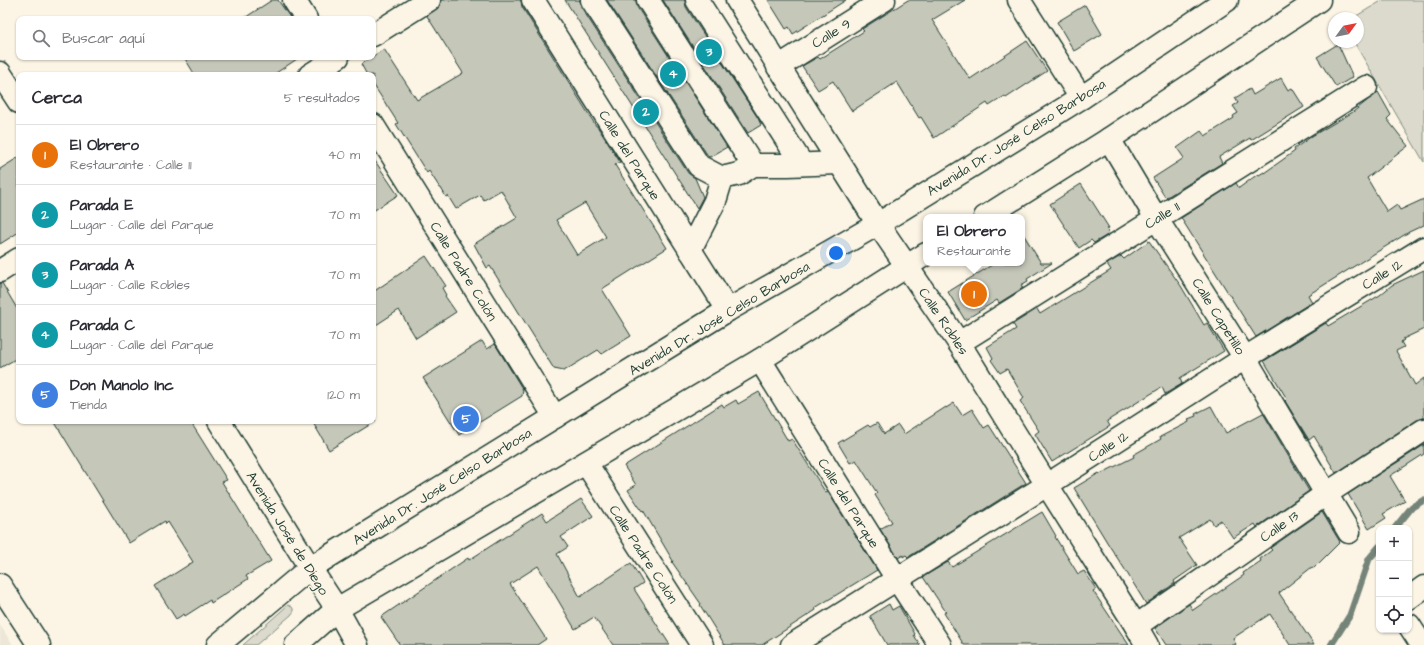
<!DOCTYPE html>
<html lang="es">
<head>
<meta charset="utf-8">
<style>
	:root { --surface:#fff; --page:#f7f7f7; --text:#2b2b33; --muted:#7c7c81; --line:#e1e1e2; --accent:#d1495b }
	body { margin:0; font-family:"Architects Daughter",sans-serif; background:var(--page); color:var(--text) }
	.controls { position:absolute; right:12px; bottom:12px; display:grid; overflow:hidden; border-radius:8px; box-shadow:0 1px 3px #0004 }
	.controls button { width:36px; height:36px; display:grid; place-items:center; padding:0; border:0; border-bottom:1px solid var(--line); background:var(--surface); color:var(--text); font:20px sans-serif }
	.compass { position:absolute; left:1328px; top:12px; width:36px; height:36px; border-radius:50%; background:var(--surface); box-shadow:0 1px 3px #0004; rotate:57deg }
	.you { position:absolute; left:836px; top:253px; width:14px; height:14px; margin:-10px; border:3px solid #fff; border-radius:50%; background:#1a73e8; box-shadow:0 0 0 6px #1a73e833 }
	.badge { display:grid; place-items:center; width:26px; height:26px; border-radius:50%; background:var(--accent); color:#fff; font-size:13px; font-weight:700 }
	.pin { position:absolute; translate:-50% -50%; border:2px solid #fff; box-shadow:0 1px 4px #0006 }
	.popup { position:absolute; left:923px; top:214px; width:102px; height:52px; box-sizing:border-box; display:grid; place-content:center; border-radius:8px; background:var(--surface); filter:drop-shadow(0 1px 3px #0005); font-size:13px; white-space:nowrap; color:var(--muted) }
	.popup b { font-size:15px; color:var(--text) }
	.popup::after { content:''; position:absolute; left:50%; top:100%; margin-left:-8px; border:8px solid transparent; border-top-color:var(--surface) }
	.list { margin:0; padding:0; list-style:none }
	h2 { display:flex; justify-content:space-between; align-items:center; height:52px; margin:0; padding:0 16px; font-size:17px }
	h2 small { font-size:13px; font-weight:400; color:var(--muted) }
	.list li { display:grid; grid-template-columns:26px 1fr auto; gap:12px; align-items:center; box-sizing:border-box; height:60px; padding:0 16px; border-top:1px solid var(--line) }
	.list b { display:block; font-size:15px; white-space:nowrap }
	.list p { margin:0; font-size:13px; white-space:nowrap; color:var(--muted) }
	.list em { font-size:13px; font-style:normal; color:var(--muted) }
	.icon { flex:none; width:22px; height:22px; fill:none; stroke:currentColor; stroke-width:2; stroke-linecap:round; stroke-linejoin:round }
	.map { position:relative; flex:none; width:1424px; height:645px; overflow:hidden }
	.search { position:absolute; background:var(--surface); box-shadow:0 1px 3px #0004; left:16px; top:16px; width:360px; height:44px; display:flex; align-items:center; gap:10px; box-sizing:border-box; padding:0 14px; border-radius:8px; color:var(--muted); font-size:15px }
	.panel { position:absolute; background:var(--surface); box-shadow:0 1px 3px #0004; left:16px; top:72px; width:360px; height:352px; border-radius:8px }
	.map>svg:first-child { display:block }
</style>
</head>
<body>
<div class="map">
<svg width="1424" height="645" viewBox="0 0 1424 645">
	<rect width="100%" height="100%" fill="#fcf5e5"/>
	<filter id="ink" filterUnits="userSpaceOnUse"><feTurbulence type="fractalNoise" baseFrequency=".025" numOctaves="2"/><feDisplacementMap in="SourceGraphic" scale="8" xChannelSelector="R" yChannelSelector="G"/><feConvolveMatrix kernelMatrix="1 2 1 2 8 2 1 2 1" color-interpolation-filters="sRGB"/></filter>
	<g filter="url(#ink)">
		<!-- built -->
		<path fill="#ece7d8" d="M 0,625 L 13,645 L 0,645 Z"/>
		<!-- green -->
		<g fill="#dcdacc" stroke="#7e8c80">
			<path d="M 1383,0 L 1424,0 L 1424,162 L 1354,42 L 1358,42 L 1358,18 L 1353,18 Z"/>
			<path d="M 288,605 L 292,607 L 294,611 L 291,615 L 256,645 L 243,645 Z"/>
		</g>
		<g fill="none" stroke-linecap="round" stroke-linejoin="round">
			<!-- stream -->
			<g stroke="#758479" stroke-width="7">
				<path d="M 1395,528 L 1412,507 L 1424,500"/>
				<path d="M 1331,645 L 1350,615 L 1369,559 L 1379,547"/>
			</g>
		</g>
		<!-- building -->
		<g fill="#c5c7b9" stroke="#1f3d34" fill-rule="evenodd">
			<path d="M 272,0 L 278,0 L 291,19 L 243,19 Z"/>
			<path d="M 441,0 L 521,0 L 522,7 L 596,126 L 597,126 L 620,162 L 615,165 L 667,248 L 602,289 L 631,336 L 602,354 L 598,350 L 564,371 L 554,369 L 490,266 L 487,268 L 474,244 L 517,218 L 501,190 L 484,200 L 480,195 L 456,209 L 448,196 L 446,197 L 441,188 L 440,188 L 429,171 L 427,173 L 396,124 L 398,123 L 373,84 L 373,75 L 367,75 L 361,64 L 384,49 L 417,100 L 463,73 L 427,16 L 440,6 ZM 585,203 L 606,237 L 577,255 L 556,220 Z"/>
			<path d="M 565,0 L 580,0 L 581,7 L 688,173 L 695,178 L 703,197 L 697,208 Z"/>
			<path d="M 607,0 L 636,0 L 637,7 L 727,147 L 710,157 L 708,156 Z"/>
			<path d="M 663,0 L 685,0 L 686,7 L 693,18 L 758,118 L 761,125 L 748,133 Z"/>
			<path d="M 768,0 L 846,0 L 793,34 L 789,27 L 786,29 Z"/>
			<path d="M 908,0 L 965,0 L 932,20 L 970,79 L 1027,41 L 1047,71 L 1006,98 L 1005,96 L 989,106 L 987,103 L 934,138 L 921,117 L 919,118 L 897,82 L 852,111 L 833,81 L 818,90 L 802,66 L 818,57 L 820,59 L 864,31 L 862,29 Z"/>
			<path d="M 1085,5 L 1102,34 L 1074,51 L 1057,22 Z"/>
			<path d="M 1338,44 L 1353,77 L 1336,87 L 1317,57 Z"/>
			<path d="M 184,57 L 300,57 L 273,75 L 195,75 Z"/>
			<path d="M 1281,78 L 1288,90 L 1292,88 L 1304,107 L 1251,140 L 1250,138 L 1219,157 L 1222,163 L 1167,197 L 1166,196 L 1165,197 L 1153,178 L 1184,158 L 1177,148 L 1201,131 L 1205,136 L 1234,118 L 1233,116 L 1238,113 L 1233,106 L 1238,103 L 1235,98 L 1250,89 L 1253,95 Z"/>
			<path d="M 1378,92 L 1391,115 L 1387,119 L 1408,146 L 1367,178 L 1387,212 L 1397,205 L 1400,210 L 1424,199 L 1424,225 L 1409,232 L 1308,295 L 1312,302 L 1256,337 L 1181,218 L 1236,183 L 1239,188 L 1258,174 L 1259,175 L 1264,172 L 1264,173 L 1295,151 L 1294,149 L 1312,136 L 1353,112 Z"/>
			<path d="M 19,157 L 19,232 L 0,244 L 0,169 Z"/>
			<path d="M 373,158 L 398,195 L 373,211 Z"/>
			<path d="M 1081,184 L 1109,228 L 1107,229 L 1109,234 L 1094,243 L 1091,240 L 1079,248 L 1050,204 Z"/>
			<path d="M 1022,232 L 1041,263 L 1052,263 L 1027,279 L 1028,281 L 1021,285 L 1023,288 L 999,303 L 997,300 L 965,320 L 948,292 L 995,263 L 1022,263 Z"/>
			<path d="M 1149,241 L 1181,286 L 1204,325 L 1207,323 L 1224,351 L 1180,378 L 1182,384 L 1165,394 L 1162,387 L 1107,421 L 1110,426 L 1052,462 L 1035,434 L 1039,431 L 1020,401 L 1024,398 L 1007,369 L 1000,373 L 991,360 L 993,358 L 987,347 L 1016,329 L 1013,324 L 1037,309 L 1040,314 L 1111,270 L 1107,264 L 1121,256 L 1124,259 Z"/>
			<path d="M 426,256 L 446,286 L 442,288 L 446,295 L 445,296 L 456,312 L 416,338 L 399,310 L 373,327 L 373,292 Z"/>
			<path d="M 1424,270 L 1424,329 L 1403,339 L 1404,340 L 1401,342 L 1404,347 L 1396,351 L 1415,385 L 1424,378 L 1424,418 L 1417,420 L 1336,473 L 1314,436 L 1309,440 L 1285,401 L 1287,399 L 1264,361 L 1326,323 L 1328,326 L 1380,295 L 1392,285 Z"/>
			<path d="M 0,283 L 2,283 L 19,312 L 19,357 L 0,368 Z"/>
			<path d="M 482,341 L 487,349 L 495,344 L 523,390 L 522,396 L 459,435 L 423,378 Z"/>
			<path d="M 759,392 L 788,441 L 792,439 L 826,493 L 828,492 L 877,570 L 815,608 L 816,610 L 762,645 L 725,645 L 700,605 L 701,604 L 672,562 L 673,561 L 643,510 L 642,511 L 628,490 L 636,485 L 624,466 L 722,404 L 724,407 L 736,400 L 738,404 Z"/>
			<path d="M 954,403 L 962,415 L 972,409 L 984,428 L 989,425 L 1026,483 L 910,556 L 908,557 L 906,555 L 903,557 L 903,555 L 898,558 L 880,529 L 892,522 L 875,495 L 877,493 L 856,460 L 850,463 L 838,443 L 868,425 L 870,427 L 877,423 L 884,434 L 898,425 L 904,434 L 946,407 L 946,408 Z"/>
			<path d="M 1211,406 L 1226,433 L 1263,413 L 1309,491 L 1257,527 L 1255,524 L 1233,538 L 1221,520 L 1214,525 L 1210,519 L 1179,538 L 1197,565 L 1174,581 L 1175,583 L 1146,604 L 1124,568 L 1110,547 L 1074,488 L 1099,473 L 1100,474 L 1134,457 L 1133,455 L 1161,439 L 1160,437 L 1189,422 L 1188,419 L 1196,416 L 1195,414 Z"/>
			<path d="M 54,421 L 190,421 L 227,480 L 222,482 L 271,561 L 246,576 L 248,579 L 211,603 L 210,600 L 185,616 L 184,614 L 176,619 L 155,586 L 193,562 L 168,522 L 166,524 L 165,521 L 129,543 Z"/>
			<path d="M 312,421 L 376,421 L 329,450 Z"/>
			<path d="M 1424,445 L 1424,454 L 1390,476 L 1405,501 L 1383,514 L 1386,518 L 1369,529 L 1348,494 Z"/>
			<path d="M 581,499 L 593,516 L 561,537 L 568,547 L 557,554 L 580,597 L 631,563 L 643,583 L 634,589 L 670,645 L 613,645 L 594,617 L 575,629 L 538,566 L 510,584 L 546,639 L 537,645 L 400,645 L 381,617 L 468,558 L 469,560 L 542,513 L 547,521 Z"/>
			<path d="M 1042,512 L 1056,536 L 1055,537 L 1078,574 L 1084,571 L 1096,589 L 1093,591 L 1129,645 L 964,645 L 944,613 L 946,612 L 923,577 L 948,562 L 952,567 Z"/>
			<path d="M 1322,512 L 1340,542 L 1314,568 L 1312,567 L 1279,593 L 1314,645 L 1290,645 L 1270,614 L 1233,638 L 1236,645 L 1166,645 L 1155,628 L 1189,604 L 1193,610 L 1244,575 L 1243,573 L 1261,561 L 1260,559 L 1272,550 L 1270,548 Z"/>
			<path d="M 889,604 L 892,610 L 899,606 L 915,634 L 914,635 L 920,645 L 887,645 L 870,616 Z"/>
		</g>
		<g fill="none" stroke-linecap="round" stroke-linejoin="round">
			<defs>
				<g id="minor">
					<path d="M 294,0 L 306,19"/>
					<path d="M 533,0 L 728,310"/>
					<path d="M 592,0 L 699,166 L 722,178 L 739,174 L 753,165 L 788,165 L 839,163"/>
					<path d="M 648,0 L 753,165"/>
					<path d="M 697,0 L 802,164"/>
					<path d="M 737,0 L 878,224 L 959,343 L 1047,485 L 1136,626 L 1147,645"/>
					<path d="M 1019,0 L 1081,98"/>
					<path d="M 373,35 L 429,0"/>
					<path d="M 778,67 L 884,0"/>
					<path d="M 0,73 L 19,102"/>
					<path d="M 310,75 L 338,57"/>
					<path d="M 373,125 L 555,417"/>
					<path d="M 1109,139 L 1156,218 L 1245,358 L 1349,532"/>
					<path d="M 690,250 L 715,201 L 722,178"/>
					<path d="M 0,271 L 19,259"/>
					<path d="M 959,343 L 1366,87"/>
					<path d="M 760,360 L 897,579 L 940,645"/>
					<path d="M 219,421 L 310,568 L 337,609 L 357,645"/>
					<path d="M 586,463 L 702,645"/>
					<path d="M 0,585 L 39,645"/>
					<path d="M 1409,598 L 1424,587"/>
					<path d="M 1409,625 L 1422,645"/>
					<path d="M 1136,626 L 1326,494 L 1424,430"/>
					<path d="M 792,645 L 1047,485 L 1245,358 L 1424,248"/>
				</g>
				<g id="major">
					<path d="M 985,217 L 1109,139 L 1319,0"/>
					<path d="M 218,645 L 310,568 L 728,310 L 878,224 L 1081,98 L 1227,0"/>
					<path d="M 296,645 L 337,609 L 760,360 L 926,254"/>
				</g>
			</defs>
			<!-- minor casing -->
			<use href="#minor" stroke="#1f3d34" stroke-width="25"/>
			<!-- major casing -->
			<use href="#major" stroke="#1f3d34" stroke-width="25"/>
			<!-- minor -->
			<use href="#minor" stroke="#fcf5e5" stroke-width="22"/>
			<!-- major -->
			<use href="#major" stroke="#fcf5e5" stroke-width="22"/>
		</g>
	</g>
	<g text-anchor="middle" stroke-width="3" stroke-linejoin="round" paint-order="stroke">
		<!-- street labels -->
		<g font-size="14" fill="#1f3d34" stroke="#fcf5e5">
			<text transform="translate(831 33) rotate(-32)" y="5">Calle 9</text>
			<text transform="translate(1016 137) rotate(-32)" y="5">Avenida Dr. José Celso Barbosa</text>
			<text transform="translate(630 155) rotate(58)" y="5">Calle del Parque</text>
			<text transform="translate(1162 215) rotate(-32)" y="5">Calle 11</text>
			<text transform="translate(464 271) rotate(58)" y="5">Calle Padre Colón</text>
			<text transform="translate(1382 274) rotate(-32)" y="5">Calle 12</text>
			<text transform="translate(1219 316) rotate(58)" y="5">Calle Capetillo</text>
			<text transform="translate(719 318) rotate(-31)" y="5">Avenida Dr. José Celso Barbosa</text>
			<text transform="translate(944 321) rotate(56)" y="5">Calle Robles</text>
			<text transform="translate(1108 446) rotate(-33)" y="5">Calle 12</text>
			<text transform="translate(442 486) rotate(-32)" y="5">Avenida Dr. José Celso Barbosa</text>
			<text transform="translate(849 503) rotate(58)" y="5">Calle del Parque</text>
			<text transform="translate(1279 526) rotate(-35)" y="5">Calle 13</text>
			<text transform="translate(288 533) rotate(58)" y="5">Avenida José de Diego</text>
			<text transform="translate(644 554) rotate(57)" y="5">Calle Padre Colón</text>
		</g>
	</g>
</svg>
<div class="controls">
<button>+</button>
<button>−</button>
<button><svg class="icon" aria-label="locate" viewBox="0 0 24 24"><circle cx="12" cy="12" r="6"/><path d="M12 2v4M12 18v4M2 12h4M18 12h4"/></svg></button>
</div>
<svg class="compass" viewBox="-18 -18 36 36"><path d="M0-13l5 13h-10z" fill="#e53935"/><path d="M0 13l5-13h-10z" fill="#7c7c81"/></svg>
<div class="you"></div>
<div class="pin badge" style="left:974px;top:294px;background:#e8710a">1</div>
<div class="popup"><b>El Obrero</b>Restaurante</div>
<div class="pin badge" style="left:646px;top:112px;background:#0f9aa8">2</div>
<div class="pin badge" style="left:709px;top:52px;background:#0f9aa8">3</div>
<div class="pin badge" style="left:673px;top:74px;background:#0f9aa8">4</div>
<div class="pin badge" style="left:466px;top:419px;background:#3f7fe0">5</div>
<div class="search"><svg class="icon" aria-label="search" viewBox="0 0 24 24"><circle cx="10" cy="10" r="6"/><path d="M15 15l6 6"/></svg>Buscar aquí</div>
<section class="panel">
<h2>Cerca<small>5 resultados</small></h2>
<ul class="list">
<li><span class="badge" style="background:#e8710a">1</span><div><b>El Obrero</b><p>Restaurante · Calle 11</p></div><em>40 m</em></li>
<li><span class="badge" style="background:#0f9aa8">2</span><div><b>Parada E</b><p>Lugar · Calle del Parque</p></div><em>70 m</em></li>
<li><span class="badge" style="background:#0f9aa8">3</span><div><b>Parada A</b><p>Lugar · Calle Robles</p></div><em>70 m</em></li>
<li><span class="badge" style="background:#0f9aa8">4</span><div><b>Parada C</b><p>Lugar · Calle del Parque</p></div><em>70 m</em></li>
<li><span class="badge" style="background:#3f7fe0">5</span><div><b>Don Manolo Inc</b><p>Tienda</p></div><em>120 m</em></li>
</ul>
</section>
</div>
</body>
</html>
